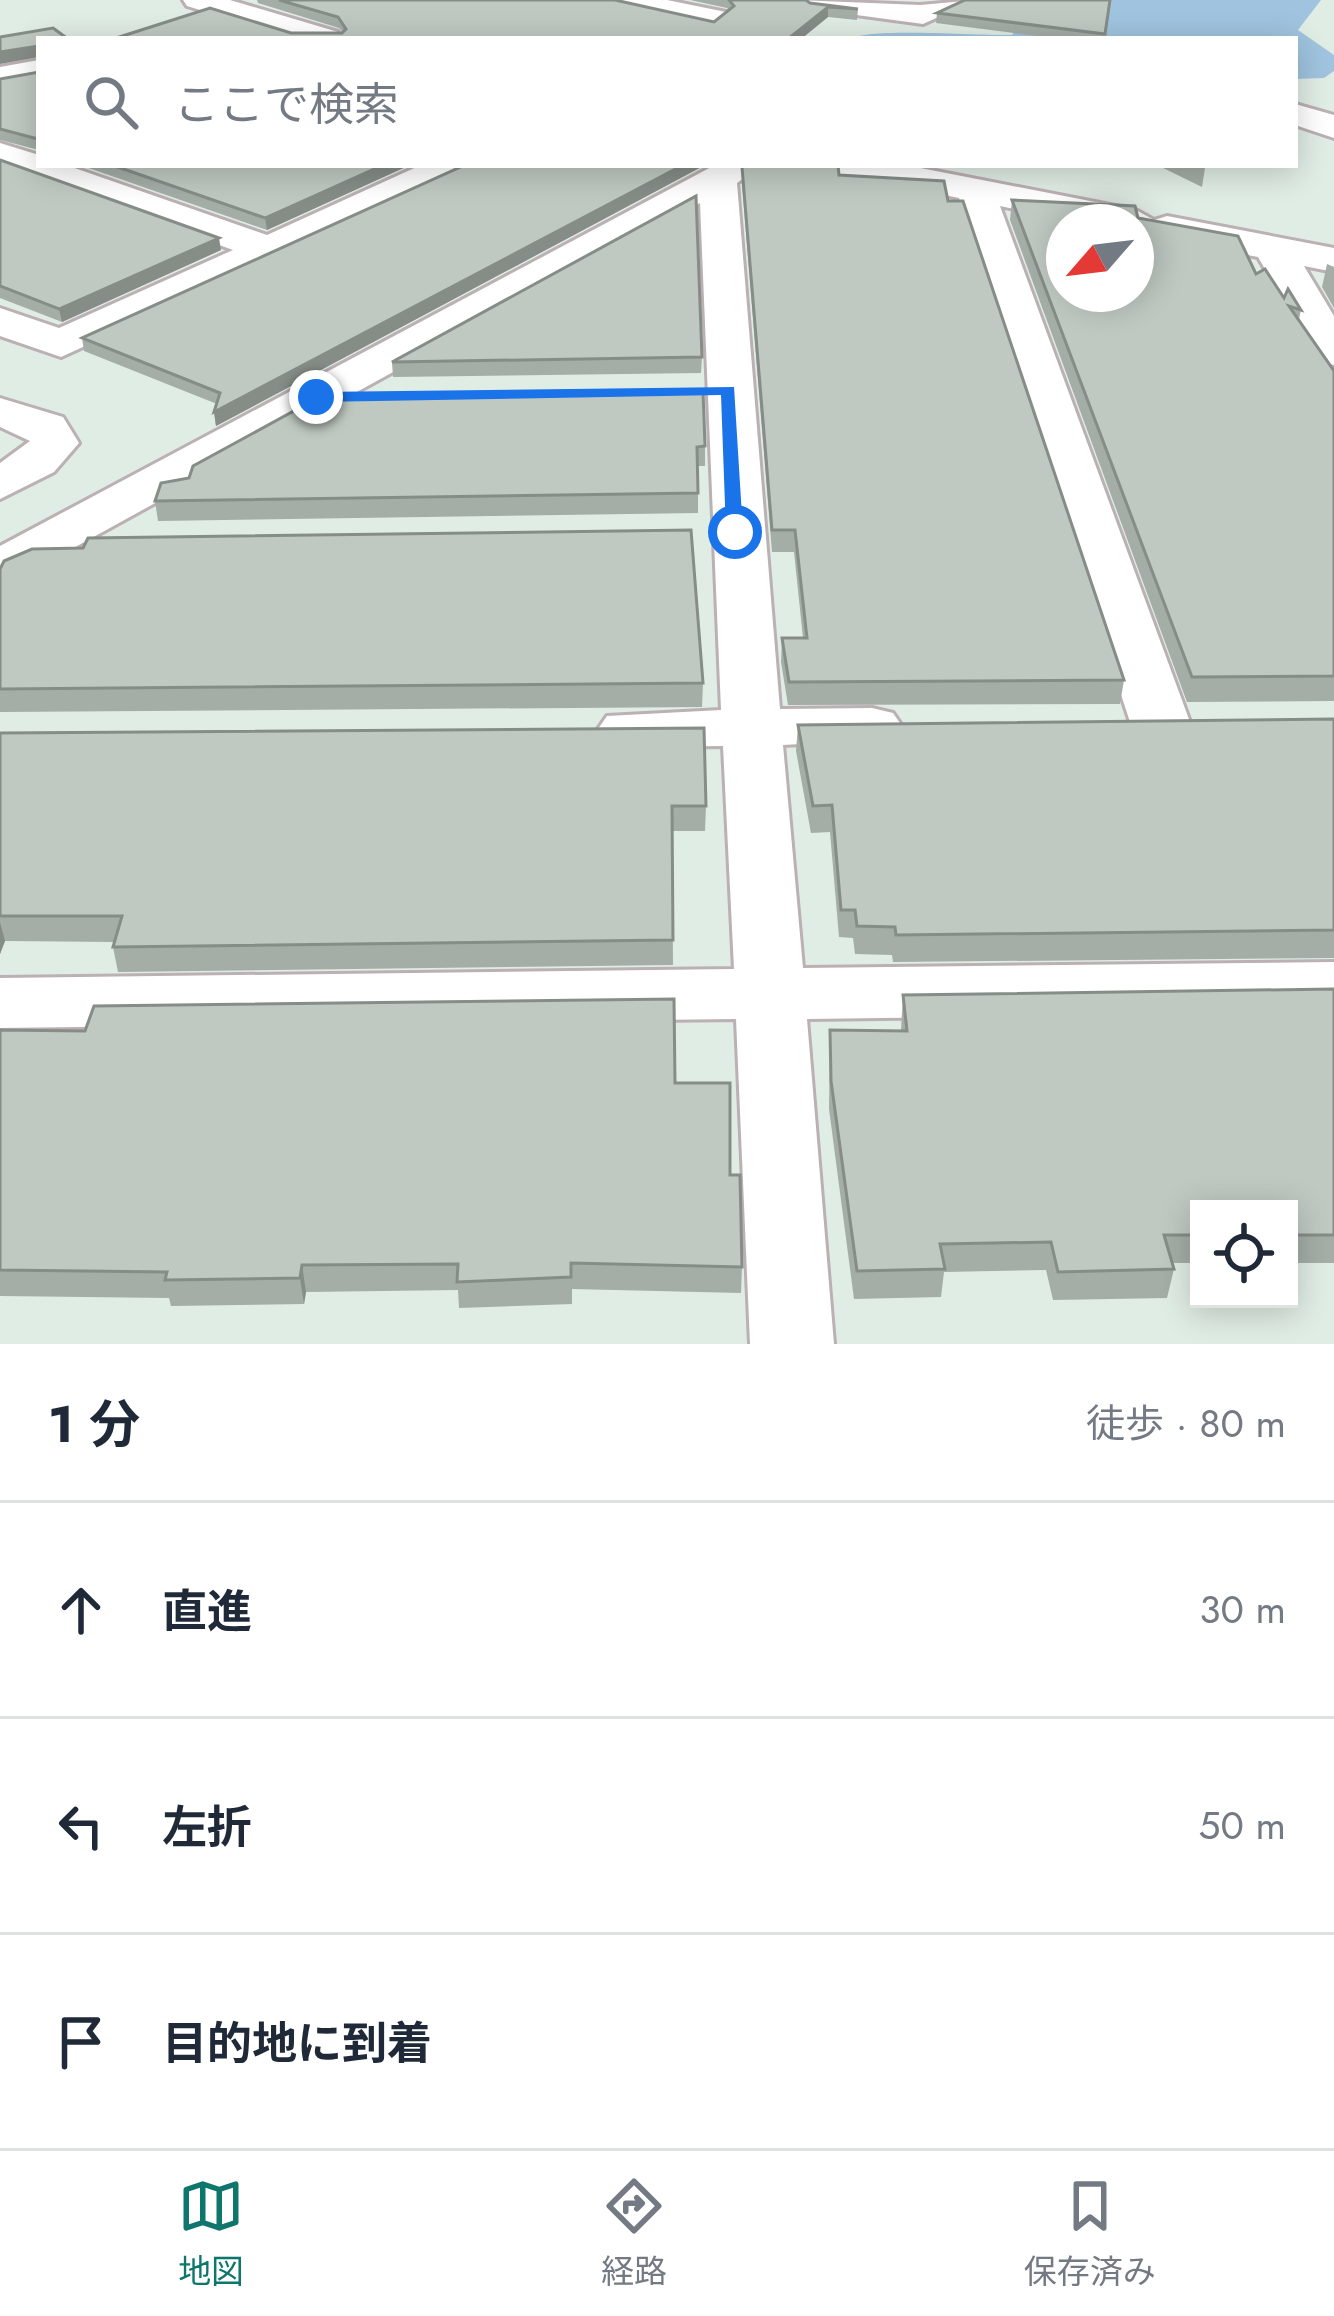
<!DOCTYPE html>
<html lang="ja">
<head>
<meta charset="utf-8">
<style>
	:root { --surface:#fff; --page:#f6f6f7; --text:#1f2937; --muted:#747a83; --line:#e0e1e3; --accent:#0f766e }
	body { margin:0; font-family:Jost,"Noto Sans JP",sans-serif; background:var(--page); color:var(--text) }
	.controls { position:absolute; right:36px; bottom:36px; display:grid; overflow:hidden; border-radius:0px; box-shadow:0 6px 30px #0003 }
	.controls button { width:108px; height:108px; display:grid; place-items:center; padding:0; border:0; border-bottom:3px solid var(--line); background:var(--surface); color:var(--text); font:60px sans-serif }
	.compass { position:absolute; left:1046px; top:204px; width:108px; height:108px; border-radius:50%; background:var(--surface); box-shadow:0 6px 30px #0003; rotate:242deg }
	.stop { position:absolute; width:36px; height:36px; margin:-27px; border:9px solid #1a73e8; border-radius:50%; background:#fff }
	.stop.end { background:#1a73e8; border-color:#fff; box-shadow:0 3px 12px #0008 }
	.list { margin:0; padding:0; list-style:none }
	h2 { display:flex; justify-content:space-between; align-items:center; height:156px; margin:0; padding:0 48px; font-size:51px }
	h2 small { font-size:39px; font-weight:400; color:var(--muted) }
	.list li { display:grid; grid-template-columns:78px 1fr auto; gap:36px; align-items:center; box-sizing:border-box; height:216px; padding:0 48px; border-top:3px solid var(--line) }
	.list b { display:block; font-size:45px; white-space:nowrap }
	.list em { font-size:39px; font-style:normal; color:var(--muted) }
	.icon { flex:none; width:66px; height:66px; fill:none; stroke:currentColor; stroke-width:2; stroke-linecap:round; stroke-linejoin:round }
	.map { position:relative; flex:none; width:1334px; height:1344px; overflow:hidden }
	.search { position:absolute; background:var(--surface); box-shadow:0 6px 30px #0003; left:36px; right:36px; top:36px; height:132px; display:flex; align-items:center; gap:30px; box-sizing:border-box; padding:0 42px; border-radius:0px; color:var(--muted); font-size:45px }
	.sheet { height:804px; background:var(--surface) }
	nav { display:flex; justify-content:space-around; align-items:center; box-sizing:border-box; height:168px; border-top:3px solid var(--line); background:var(--surface); font-size:33px; color:var(--muted) }
	nav a { display:grid; justify-items:center; gap:6px }
	nav .on { color:var(--accent) }
	.map>svg:first-child { display:block }
</style>
</head>
<body>
<div class="map">
<svg width="1334" height="1344" viewBox="0 0 1334 1344">
	<rect width="100%" height="100%" fill="#e0ede4"/>
	<!-- green -->
	<path fill="#a0c4df" d="M 1071,0 L 1321,0 L 1298,30 L 1334,55 L 1334,71 L 1324,78 L 1295,79 L 1295,39 L 852,39 C 865,27 983,36 1012,35 L 1021,20 Z"/>
	<g fill="none" stroke-linecap="round" stroke-linejoin="round">
		<defs>
			<g id="street">
				<path d="M 183,0 L 230,0 L 338,32 L 343,39 L 294,39 L 187,6 Z"/>
				<path d="M 608,0 L 667,0 L 726,12 L 730,19 L 715,28 L 612,6 Z"/>
				<path d="M 797,0 L 920,5 L 976,0 L 923,24 L 812,9 Z"/>
				<path d="M 39,60 L 39,80 L 0,87 L 0,67 Z"/>
				<path d="M 1295,104 L 1334,115 L 1334,138 L 1295,125 Z"/>
				<path d="M 0,143 L 39,155 L 39,165 L 66,165 L 267,235 L 421,165 L 469,165 L 464,173 L 61,357 L 0,336 L 0,308 L 59,328 L 233,250 L 0,166 Z"/>
				<path d="M 715,165 L 761,165 L 737,183 L 780,709 L 872,708 L 893,713 L 902,726 L 893,739 L 783,745 L 803,968 L 1334,962 L 1334,1012 L 807,1019 L 834,1344 L 750,1344 L 736,1019 L 0,1028 L 0,978 L 734,969 L 723,746 L 628,747 L 607,742 L 598,729 L 607,716 L 721,710 L 700,203 L 19,578 L 0,583 L 0,546 Z"/>
				<path d="M 831,165 L 905,165 L 1136,210 L 1154,220 L 1167,216 L 1334,248 L 1334,272 L 1304,266 L 1334,316 L 1334,365 L 1318,361 L 1258,257 L 1167,240 L 1149,230 L 1136,234 L 1136,222 L 1078,222 L 1000,206 L 1190,722 L 1181,735 L 1160,740 L 1139,735 L 1130,722 L 959,198 L 836,173 Z"/>
				<path d="M 0,398 L 63,417 L 79,443 L 54,472 L 0,499 L 0,463 L 30,441 L 0,427 Z"/>
			</g>
		</defs>
		<!-- street casing -->
		<use href="#street" stroke="#bbb0b4" stroke-width="6"/>
		<!-- street -->
		<use href="#street" fill="#fff" fill-rule="evenodd"/>
	</g>
	<!-- wall -->
	<g fill="#a4ada6">
		<path d="M 257,0 L 615,0 L 714,22 L 729,10 L 727,8 L 690,0 L 806,0 L 810,3 L 858,9 L 857,20 L 828,17 L 801,39 L 113,39 L 343,32 L 339,28 L 258,3 Z"/>
		<path d="M 1110,0 L 1104,39 L 1061,39 L 936,23 L 937,13 Z"/>
		<path d="M 39,72 L 39,150 L 0,140 L 0,79 Z"/>
		<path d="M 0,160 L 221,250 L 62,322 L 0,298 Z"/>
		<path d="M 80,165 L 410,165 L 267,230 Z"/>
		<path d="M 705,165 L 216,426 L 214,412 L 217,404 L 84,351 L 82,338 Z"/>
		<path d="M 1157,165 L 1204,165 L 1205,168 L 1202,187 Z"/>
		<path d="M 742,167 L 839,175 L 948,201 L 1124,680 L 1120,704 L 788,705 L 781,662 L 782,638 L 803,638 L 794,552 L 772,552 L 742,185 Z"/>
		<path d="M 1012,200 L 1138,218 L 1256,274 L 1301,310 L 1299,319 L 1334,371 L 1334,701 L 1187,702 L 1010,220 Z"/>
		<path d="M 1327,264 L 1334,267 L 1334,308 L 1322,287 Z"/>
		<path d="M 702,357 L 701,373 L 393,377 L 392,362 Z"/>
		<path d="M 705,446 L 705,466 L 698,466 L 698,513 L 158,521 L 155,501 Z"/>
		<path d="M 0,569 L 703,683 L 702,707 L 0,712 Z"/>
		<path d="M 1334,719 L 1334,958 L 893,962 L 892,955 L 855,954 L 853,938 L 839,937 L 830,832 L 811,833 L 796,751 L 798,725 Z"/>
		<path d="M 0,733 L 706,806 L 705,831 L 672,831 L 673,965 L 118,972 L 113,947 L 114,942 L 5,941 L 0,954 Z"/>
		<path d="M 1334,989 L 1334,1263 L 1289,1263 L 1289,1209 L 1199,1209 L 1199,1263 L 1172,1263 L 1174,1269 L 1167,1298 L 1053,1300 L 1046,1270 L 944,1272 L 941,1297 L 854,1299 L 829,1109 L 830,1030 L 901,1031 L 903,995 Z"/>
		<path d="M 0,1030 L 675,1083 L 730,1175 L 742,1267 L 741,1293 L 572,1289 L 572,1304 L 459,1308 L 458,1290 L 306,1292 L 304,1304 L 171,1306 L 169,1298 L 0,1296 Z"/>
	</g>
	<!-- shaded-wall -->
	<g fill="#868d87">
		<path d="M 828,7 L 828,17 L 801,39 L 788,39 Z"/>
		<path d="M 39,46 L 39,57 L 0,64 L 0,52 Z"/>
		<path d="M 383,165 L 410,165 L 267,230 L 265,218 Z"/>
		<path d="M 683,165 L 705,165 L 216,426 L 214,412 Z"/>
		<path d="M 219,238 L 221,250 L 62,322 L 59,309 Z"/>
		<path d="M 0,922 L 5,941 L 0,954 Z"/>
		<path d="M 302,1265 L 306,1292 L 304,1304 L 300,1278 Z"/>
	</g>
	<!-- building -->
	<g fill="#bfc9c1" stroke="#868d87" stroke-width="3" fill-rule="evenodd">
		<path d="M 279,0 L 615,0 L 714,22 L 734,6 L 729,0 L 806,0 L 810,3 L 858,9 L 828,7 L 788,39 L 113,39 L 210,8 L 291,33 L 342,33 L 346,29 L 338,17 Z"/>
		<path d="M 965,0 L 1110,0 L 1105,34 L 937,13 Z"/>
		<path d="M 53,28 L 68,39 L 39,39 L 39,46 L 0,52 L 0,37 Z"/>
		<path d="M 39,72 L 39,142 L 38,139 L 0,129 L 0,79 Z"/>
		<path d="M 0,160 L 219,238 L 59,309 L 0,286 Z"/>
		<path d="M 112,165 L 383,165 L 265,218 Z"/>
		<path d="M 465,165 L 683,165 L 214,412 L 220,393 L 82,338 Z"/>
		<path d="M 745,165 L 838,165 L 839,175 L 944,181 L 948,201 L 963,201 L 1124,680 L 789,682 L 782,638 L 807,638 L 795,530 L 772,530 L 742,167 Z"/>
		<path d="M 696,196 L 702,357 L 392,362 Z"/>
		<path d="M 1012,200 L 1135,206 L 1138,218 L 1238,236 L 1256,274 L 1265,269 L 1284,298 L 1288,289 L 1301,310 L 1289,306 L 1334,371 L 1334,676 L 1192,677 ZM 1064,222 L 1136,222 L 1136,294 L 1064,294 Z"/>
		<path d="M 703,390 L 705,446 L 697,447 L 698,493 L 155,501 L 161,483 L 189,478 L 193,466 L 323,395 Z"/>
		<path d="M 691,530 L 703,683 L 0,689 L 0,569 L 4,561 L 32,549 L 83,548 L 88,538 Z"/>
		<path d="M 1334,719 L 1334,930 L 896,935 L 895,927 L 857,926 L 855,910 L 841,910 L 832,805 L 813,806 L 798,725 Z"/>
		<path d="M 704,728 L 706,806 L 672,806 L 673,940 L 113,947 L 122,916 L 0,916 L 0,733 Z"/>
		<path d="M 1334,989 L 1334,1235 L 1289,1235 L 1289,1209 L 1199,1209 L 1199,1235 L 1164,1235 L 1174,1269 L 1058,1272 L 1051,1242 L 940,1244 L 945,1269 L 857,1271 L 831,1081 L 830,1030 L 907,1031 L 903,995 Z"/>
		<path d="M 674,999 L 675,1083 L 730,1083 L 730,1175 L 740,1175 L 742,1267 L 571,1263 L 571,1277 L 457,1282 L 458,1264 L 302,1265 L 300,1278 L 165,1280 L 167,1272 L 0,1270 L 0,1030 L 85,1031 L 94,1006 Z"/>
	</g>
	<!-- route -->
	<path fill="#1a73e8" d="M 734,387 L 743,532 L 735,537 L 726,532 L 721,395 L 316,402 L 309,397 L 316,392 Z"/>
</svg>
<div class="controls">
<button><svg class="icon" aria-label="locate" viewBox="0 0 24 24"><circle cx="12" cy="12" r="6"/><path d="M12 2v4M12 18v4M2 12h4M18 12h4"/></svg></button>
</div>
<svg class="compass" viewBox="-18 -18 36 36"><path d="M0-13l5 13h-10z" fill="#e53935"/><path d="M0 13l5-13h-10z" fill="#747a83"/></svg>
<div class="stop" style="left:735px;top:532px"></div>
<div class="stop end" style="left:316px;top:397px"></div>
<div class="search"><svg class="icon" aria-label="search" viewBox="0 0 24 24"><circle cx="10" cy="10" r="6"/><path d="M15 15l6 6"/></svg>ここで検索</div>
</div>
<section class="sheet">
<h2>1 分<small>徒歩 · 80 m</small></h2>
<ul class="list">
<li><svg class="icon" aria-label="ahead" viewBox="0 0 24 24"><path d="M12 20V5M6 11l6-6 6 6"/></svg><div><b>直進</b></div><em>30 m</em></li>
<li><svg class="icon" aria-label="left" viewBox="0 0 24 24"><path d="M17 20v-9H6M10 6l-5 5 5 5"/></svg><div><b>左折</b></div><em>50 m</em></li>
<li><svg class="icon" aria-label="arrive" viewBox="0 0 24 24"><path d="M6 21V4h12l-3 4 3 4H6"/></svg><div><b>目的地に到着</b></div></li>
</ul>
</section>
<nav>
<a class="on"><svg class="icon" aria-label="map" viewBox="0 0 24 24"><path d="M3 6l6-2 6 2 6-2v14l-6 2-6-2-6 2zM9 4v14M15 6v14"/></svg>地図</a>
<a><svg class="icon" aria-label="directions" viewBox="0 0 24 24"><path d="M12 3l9 9-9 9-9-9zM9 14v-3h6M13 9l2 2-2 2"/></svg>経路</a>
<a><svg class="icon" aria-label="saved" viewBox="0 0 24 24"><path d="M7 4h10v16l-5-4-5 4z"/></svg>保存済み</a>
</nav>
</body>
</html>
